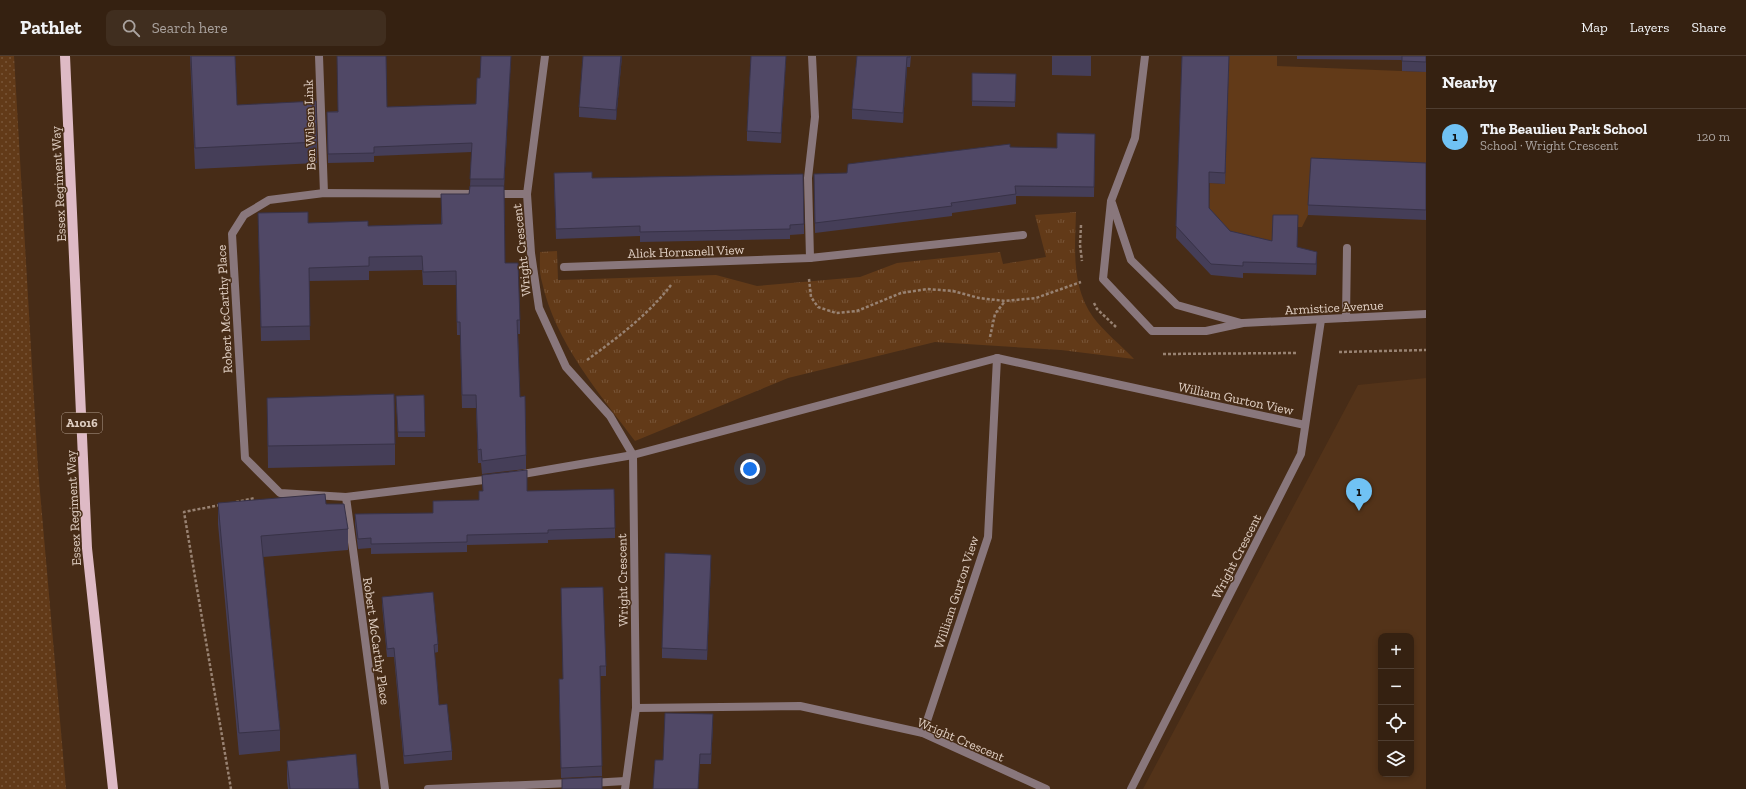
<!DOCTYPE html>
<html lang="en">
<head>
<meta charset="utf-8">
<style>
	:root { --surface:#352111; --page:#402e1f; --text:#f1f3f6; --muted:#aaa39f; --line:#4f3e31; --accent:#70c2f4 }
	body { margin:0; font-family:"Zilla Slab",serif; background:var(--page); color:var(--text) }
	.controls { position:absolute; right:12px; bottom:12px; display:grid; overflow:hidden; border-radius:8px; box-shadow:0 2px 6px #0003 }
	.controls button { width:36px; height:36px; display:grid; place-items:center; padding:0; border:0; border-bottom:1px solid var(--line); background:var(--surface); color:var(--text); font:20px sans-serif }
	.you { position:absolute; left:750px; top:413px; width:14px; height:14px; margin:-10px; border:3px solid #fff; border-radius:50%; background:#1a73e8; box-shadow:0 0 0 6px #1a73e833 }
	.badge { display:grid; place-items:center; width:26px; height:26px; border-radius:50%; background:var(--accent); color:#111; font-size:13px; font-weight:700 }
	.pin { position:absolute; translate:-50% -33px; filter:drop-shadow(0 1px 2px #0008) }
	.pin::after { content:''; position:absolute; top:21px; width:14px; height:12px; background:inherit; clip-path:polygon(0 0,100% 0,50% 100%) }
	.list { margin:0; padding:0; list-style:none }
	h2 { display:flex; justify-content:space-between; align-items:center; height:52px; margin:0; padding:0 16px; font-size:17px }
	h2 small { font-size:13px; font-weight:400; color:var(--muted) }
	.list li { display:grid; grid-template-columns:26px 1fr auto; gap:12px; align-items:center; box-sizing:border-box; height:56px; padding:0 16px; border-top:1px solid var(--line) }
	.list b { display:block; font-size:15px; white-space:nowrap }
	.list p { margin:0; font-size:13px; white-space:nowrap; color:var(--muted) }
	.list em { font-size:13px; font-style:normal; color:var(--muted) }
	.icon { flex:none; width:22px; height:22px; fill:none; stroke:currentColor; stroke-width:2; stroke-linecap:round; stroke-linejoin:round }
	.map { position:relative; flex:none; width:1426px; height:733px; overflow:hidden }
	header { display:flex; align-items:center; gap:24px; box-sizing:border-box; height:56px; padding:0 20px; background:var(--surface); border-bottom:1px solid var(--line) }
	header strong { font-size:19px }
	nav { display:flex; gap:22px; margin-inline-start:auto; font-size:14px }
	.search { width:280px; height:36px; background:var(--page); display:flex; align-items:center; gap:10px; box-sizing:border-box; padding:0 14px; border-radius:8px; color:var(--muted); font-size:15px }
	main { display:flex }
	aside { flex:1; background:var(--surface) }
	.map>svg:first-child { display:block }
</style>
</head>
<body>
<header>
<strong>Pathlet</strong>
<div class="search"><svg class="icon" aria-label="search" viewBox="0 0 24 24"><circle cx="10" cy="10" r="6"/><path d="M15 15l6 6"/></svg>Search here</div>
<nav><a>Map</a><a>Layers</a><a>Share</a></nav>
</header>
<main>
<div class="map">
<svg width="1426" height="733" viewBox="0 0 1426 733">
	<defs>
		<pattern id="grass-dots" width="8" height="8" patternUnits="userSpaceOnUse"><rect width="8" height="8" fill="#623a18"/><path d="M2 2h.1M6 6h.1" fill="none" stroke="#785538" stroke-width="1.8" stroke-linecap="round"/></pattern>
		<pattern id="park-tufts" width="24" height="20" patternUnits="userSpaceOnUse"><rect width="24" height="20" fill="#623a18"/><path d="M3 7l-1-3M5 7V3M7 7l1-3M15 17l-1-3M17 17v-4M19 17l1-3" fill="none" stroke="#785538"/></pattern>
	</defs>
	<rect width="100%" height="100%" fill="#472c17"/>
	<!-- built -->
	<path fill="#533319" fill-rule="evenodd" d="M 1426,322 L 1426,733 L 1143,733 L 1358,329 ZM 1381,580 L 1411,580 L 1411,718 L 1381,718 Z"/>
	<!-- grass -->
	<path fill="url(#grass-dots)" d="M 0,0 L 14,0 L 38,413 L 66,733 L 0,733 Z"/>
	<!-- park -->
	<path fill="url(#park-tufts)" d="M 1076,156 C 1075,192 1071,230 1093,261 C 1102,274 1123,291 1134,303 L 1061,294 L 935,286 L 788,322 L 635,385 C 599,337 555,286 542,226 C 539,217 540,206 540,196 L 557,195 L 558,224 L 716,219 L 757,230 L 860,221 L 897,207 L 1000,196 L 1003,208 L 1046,201 L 1035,159 Z"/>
	<!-- garden -->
	<path fill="#623a18" d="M 1229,0 L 1277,0 L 1277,10 L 1426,16 L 1426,117 L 1311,112 L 1308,159 L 1302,171 L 1273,171 L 1272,207 L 1209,163 L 1210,127 L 1224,128 Z"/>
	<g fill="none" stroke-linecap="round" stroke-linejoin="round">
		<!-- path -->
		<g stroke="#988272" stroke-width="2.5" stroke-dasharray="3 2" stroke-linecap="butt">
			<path d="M 1081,169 L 1080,189 L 1082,205"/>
			<path d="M 809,223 L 811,241 L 818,251 L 836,257 L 857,255 L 901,237 L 927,233 L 953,235 L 979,242 L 1005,245 L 1036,242 L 1081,226"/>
			<path d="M 1094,247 L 1097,253 L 1116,271"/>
			<path d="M 990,281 L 995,258 L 1005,245"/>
			<path d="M 1339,296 L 1426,294"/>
			<path d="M 1163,298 L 1296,297"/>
			<path d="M 587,304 C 617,282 648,259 671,229"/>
			<path d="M 236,446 L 255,442"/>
			<path d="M 220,449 L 184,456 L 231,733"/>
		</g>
		<!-- service -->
		<path stroke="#89777c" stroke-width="8" d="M 1346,262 L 1347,192"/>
		<!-- minor -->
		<g stroke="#89777c" stroke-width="8">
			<path d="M 319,0 L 324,137"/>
			<path d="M 545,0 L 527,138 L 531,197 L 539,252 L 566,311 L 610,360 L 633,399 L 636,652 L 800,650 L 923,677 L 1046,733"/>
			<path d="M 1145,0 L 1135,82 L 1111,145 L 1103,223 L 1152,275 L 1206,275 L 1243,267 L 1426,258"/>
			<path d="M 480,138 L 324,137 L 269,144 L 244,159 L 232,178 L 245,402 L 280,437 L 346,441 L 492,423"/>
			<path d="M 494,138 L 527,138"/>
			<path d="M 1112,147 L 1131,204 L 1177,249 L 1241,267"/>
			<path d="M 810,202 L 808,122 L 815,61 L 812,0"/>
			<path d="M 564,211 L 810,202 L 1023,179"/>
			<path d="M 517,419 L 633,399 L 997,302 L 1305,369"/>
			<path d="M 346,441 L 385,733"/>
			<path d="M 923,677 L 988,481 L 997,302"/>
			<path d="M 591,727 L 625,725"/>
			<path d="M 428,733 L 572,727"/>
			<path d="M 625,733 L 636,652"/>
			<path d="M 1131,733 L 1301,398 L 1321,264"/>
		</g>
		<!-- primary -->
		<path stroke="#debac5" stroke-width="10" d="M 65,0 L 87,492 L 113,733"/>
	</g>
	<!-- wall -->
	<g fill="#453e58">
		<path d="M 190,0 L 235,0 L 237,49 L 317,86 L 317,107 L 195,113 Z"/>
		<path d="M 511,0 L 504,132 L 505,207 L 520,264 L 520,278 L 518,278 L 520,341 L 526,399 L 526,413 L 482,418 L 481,407 L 478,407 L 476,352 L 462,352 L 460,279 L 457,279 L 456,229 L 423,229 L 422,214 L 369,215 L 369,224 L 309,225 L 310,284 L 261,285 L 258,157 L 308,167 L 368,170 L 441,168 L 441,138 L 469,138 L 470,130 L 472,96 L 374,100 L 374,106 L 328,107 L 327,56 L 387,51 L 476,48 L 480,22 Z"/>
		<path d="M 622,0 L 616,64 L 579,61 L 579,51 Z"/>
		<path d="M 751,0 L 786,0 L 781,87 L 747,85 L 747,75 Z"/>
		<path d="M 857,0 L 911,0 L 910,11 L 907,11 L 903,67 L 852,63 L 852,53 Z"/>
		<path d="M 1052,0 L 1091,0 L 1091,20 L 1052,19 Z"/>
		<path d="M 1182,0 L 1229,0 L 1225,128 L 1209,127 L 1209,152 L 1230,175 L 1298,191 L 1317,207 L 1316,219 L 1243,217 L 1243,222 L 1211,219 L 1176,182 Z"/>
		<path d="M 1297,0 L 1426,0 L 1426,16 L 1402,15 L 1402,4 L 1297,3 Z"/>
		<path d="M 1016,18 L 1015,51 L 972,50 L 972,45 Z"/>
		<path d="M 1095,78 L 1094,141 L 1016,140 L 1016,148 L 952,157 L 952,160 L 815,177 L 814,128 L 847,117 L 1057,92 Z"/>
		<path d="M 1426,107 L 1426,164 L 1308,159 L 1308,149 Z"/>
		<path d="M 592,122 L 804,168 L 804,178 L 790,179 L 790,183 L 640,186 L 640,180 L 556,183 L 554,127 Z"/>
		<path d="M 424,339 L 425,381 L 398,381 L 396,340 Z"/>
		<path d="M 267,342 L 395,388 L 395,409 L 268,412 Z"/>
		<path d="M 482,419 L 527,435 L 615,472 L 615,482 L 548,484 L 548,487 L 467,489 L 467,496 L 371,498 L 371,492 L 358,493 L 355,468 L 355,458 L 433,457 L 479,445 L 483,435 Z"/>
		<path d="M 218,447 L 326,448 L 348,473 L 348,494 L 263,501 L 280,674 L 280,695 L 239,699 L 218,468 Z"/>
		<path d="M 711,509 L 707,604 L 662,602 L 662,592 Z"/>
		<path d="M 561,532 L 606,610 L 606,620 L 600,620 L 602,720 L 561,722 L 559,633 L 563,623 Z"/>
		<path d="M 382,541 L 438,588 L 438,596 L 434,597 L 439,649 L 452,695 L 452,704 L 404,708 L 394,601 L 387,601 L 382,549 Z"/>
		<path d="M 713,668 L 711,708 L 700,708 L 663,704 Z"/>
		<path d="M 287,705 L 359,733 L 288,733 L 287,726 Z"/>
	</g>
	<!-- shaded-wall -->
	<g fill="#383247">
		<path d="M 511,0 L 504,132 L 504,123 Z"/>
		<path d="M 621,0 L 622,0 L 616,64 L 616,54 Z"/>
		<path d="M 786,0 L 781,87 L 781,77 Z"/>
		<path d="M 1229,0 L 1225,128 L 1225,117 Z"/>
		<path d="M 907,1 L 907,11 L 903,67 L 903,57 Z"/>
		<path d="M 1317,196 L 1317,207 L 1316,219 L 1316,208 Z"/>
		<path d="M 711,499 L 711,509 L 707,604 L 707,594 Z"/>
		<path d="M 713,658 L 713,668 L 711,708 L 711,698 Z"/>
	</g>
	<!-- building -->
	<g fill="#504866" stroke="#383247">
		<path d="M 191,0 L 235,0 L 237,49 L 316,45 L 317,86 L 195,92 Z"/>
		<path d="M 337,0 L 386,0 L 387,51 L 476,48 L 477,22 L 480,22 L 481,0 L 511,0 L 504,123 L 470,123 L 472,87 L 374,91 L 374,97 L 328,98 L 327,56 L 338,56 Z"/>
		<path d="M 583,0 L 621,0 L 616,54 L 579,51 Z"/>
		<path d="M 751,0 L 786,0 L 781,77 L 747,75 Z"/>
		<path d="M 857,0 L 910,0 L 910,1 L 907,1 L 903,57 L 852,53 Z"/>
		<path d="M 1182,0 L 1229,0 L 1225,117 L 1209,116 L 1209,152 L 1230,175 L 1272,185 L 1273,159 L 1298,159 L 1297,191 L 1317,196 L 1316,208 L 1243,206 L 1243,210 L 1211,208 L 1176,170 Z"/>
		<path d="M 1402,0 L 1426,0 L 1426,6 L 1402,5 Z"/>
		<path d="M 972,17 L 1016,18 L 1015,46 L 972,45 Z"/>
		<path d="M 1057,77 L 1095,78 L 1094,131 L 1015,130 L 1016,138 L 951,147 L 952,150 L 815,167 L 814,118 L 847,117 L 848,108 L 1010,88 L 1010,91 L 1057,92 Z"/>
		<path d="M 1311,102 L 1426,107 L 1426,154 L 1308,149 Z"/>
		<path d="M 592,116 L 592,122 L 803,118 L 804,168 L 790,169 L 790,173 L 640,176 L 640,170 L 556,173 L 554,117 Z"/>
		<path d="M 470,130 L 504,130 L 505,207 L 518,207 L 520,264 L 517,264 L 520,341 L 525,340 L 526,399 L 482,405 L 481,393 L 478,394 L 476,339 L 462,339 L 460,266 L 457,266 L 456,215 L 423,216 L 422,200 L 369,201 L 369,210 L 309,212 L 310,270 L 261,271 L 258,157 L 308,156 L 308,167 L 368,165 L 368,170 L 442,168 L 441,138 L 469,138 Z"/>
		<path d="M 394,338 L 395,388 L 268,390 L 267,342 Z"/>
		<path d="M 424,339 L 425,376 L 398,376 L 396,340 Z"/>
		<path d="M 527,414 L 527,435 L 614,433 L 615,472 L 548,474 L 548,477 L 467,479 L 467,486 L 371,488 L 371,482 L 358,483 L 355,458 L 433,457 L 433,445 L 479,444 L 479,435 L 483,435 L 482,419 Z"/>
		<path d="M 325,438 L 326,448 L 344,448 L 348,473 L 261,480 L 280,674 L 239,677 L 218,447 Z"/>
		<path d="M 665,497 L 711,499 L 707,594 L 662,592 Z"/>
		<path d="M 603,531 L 606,610 L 600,610 L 602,710 L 561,712 L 559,623 L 563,623 L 561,532 Z"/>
		<path d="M 433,536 L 438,588 L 434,589 L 439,649 L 447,648 L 452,695 L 404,700 L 394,592 L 387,593 L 382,541 Z"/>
		<path d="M 665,657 L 713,658 L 711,698 L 700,698 L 698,733 L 653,733 L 655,704 L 663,704 Z"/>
		<path d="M 356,698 L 359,733 L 290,733 L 287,705 Z"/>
		<path d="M 602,721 L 602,733 L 562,733 L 562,723 Z"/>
	</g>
	<g text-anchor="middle" stroke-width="3" stroke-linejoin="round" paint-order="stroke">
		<!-- shield labels -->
		<rect fill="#472c17" stroke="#b29e8f" stroke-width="1" x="62" y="357" width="40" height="20" rx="3"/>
		<g font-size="12" font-weight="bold" fill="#e0cfc3">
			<text x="82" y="371">A1016</text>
		</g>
		<!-- street labels -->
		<g font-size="13" fill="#e0cfc3" stroke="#472c17">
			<text transform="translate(309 69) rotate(-92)" y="5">Ben Wilson Link</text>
			<text transform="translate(58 128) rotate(-93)" y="5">Essex Regiment Way</text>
			<text transform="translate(521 194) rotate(-96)" y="5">Wright Crescent</text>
			<text transform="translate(686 195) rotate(-2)" y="5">Alick Hornsnell View</text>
			<text transform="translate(1334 251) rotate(-3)" y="5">Armistice Avenue</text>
			<text transform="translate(224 253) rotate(-93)" y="5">Robert McCarthy Place</text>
			<text transform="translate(1236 342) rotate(12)" y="5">William Gurton View</text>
			<text transform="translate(73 452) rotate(-93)" y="5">Essex Regiment Way</text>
			<text transform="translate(1236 500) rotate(-63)" y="5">Wright Crescent</text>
			<text transform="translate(622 524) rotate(-91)" y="5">Wright Crescent</text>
			<text transform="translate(956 536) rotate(-72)" y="5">William Gurton View</text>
			<text transform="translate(377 585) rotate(82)" y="5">Robert McCarthy Place</text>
			<text transform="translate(961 683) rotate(23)" y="5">Wright Crescent</text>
		</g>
	</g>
</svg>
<div class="controls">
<button>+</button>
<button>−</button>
<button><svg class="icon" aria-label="locate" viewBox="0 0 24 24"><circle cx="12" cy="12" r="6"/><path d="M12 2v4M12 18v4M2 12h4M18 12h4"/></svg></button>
<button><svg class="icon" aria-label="layers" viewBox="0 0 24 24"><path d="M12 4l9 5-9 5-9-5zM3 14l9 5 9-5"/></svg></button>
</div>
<div class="you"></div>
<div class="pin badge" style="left:1359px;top:455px">1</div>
</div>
<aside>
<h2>Nearby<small></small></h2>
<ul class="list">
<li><span class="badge">1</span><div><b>The Beaulieu Park School</b><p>School · Wright Crescent</p></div><em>120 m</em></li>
</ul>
</aside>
</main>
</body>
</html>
